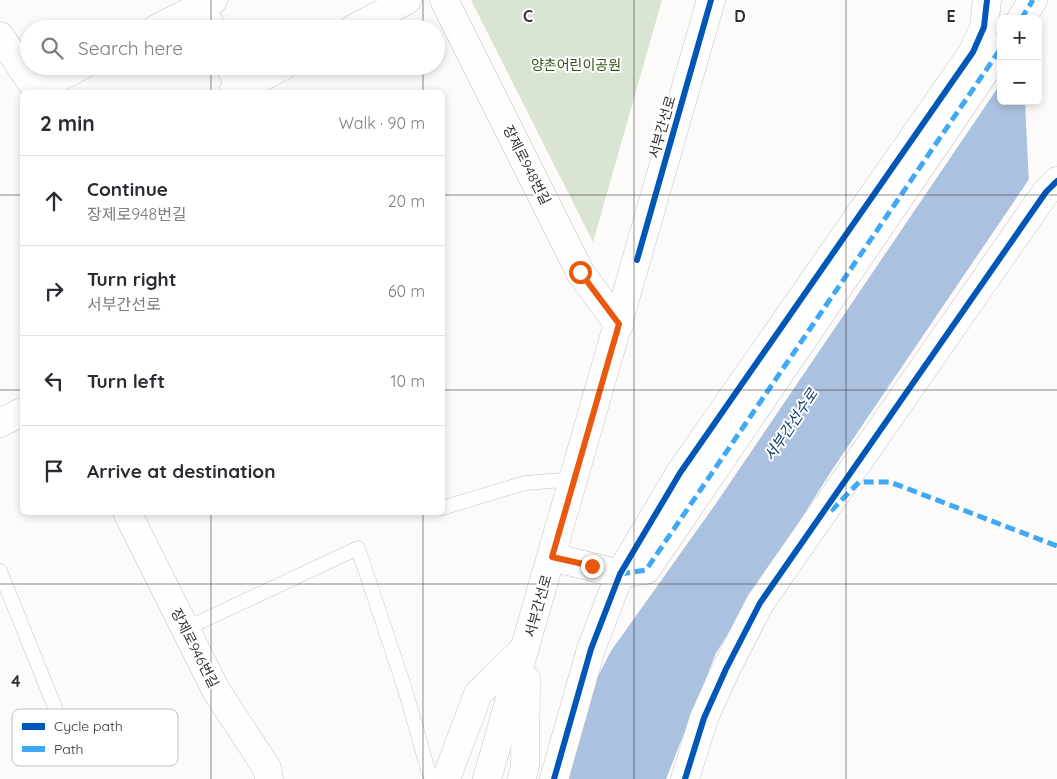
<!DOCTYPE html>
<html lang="en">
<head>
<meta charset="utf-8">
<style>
	:root { --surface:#fff; --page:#f2f2f3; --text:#2b2b33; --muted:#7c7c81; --line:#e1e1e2 }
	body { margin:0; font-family:Quicksand,"Noto Sans KR",sans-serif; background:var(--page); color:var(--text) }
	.controls { position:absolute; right:15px; top:15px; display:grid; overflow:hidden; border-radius:8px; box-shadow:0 2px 8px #0003 }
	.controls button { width:45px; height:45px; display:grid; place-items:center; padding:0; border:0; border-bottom:1px solid var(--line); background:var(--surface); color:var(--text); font:25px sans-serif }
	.stop { position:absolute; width:15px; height:15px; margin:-11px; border:4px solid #ea580c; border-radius:50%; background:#fff }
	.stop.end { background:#ea580c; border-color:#fff; box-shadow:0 1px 5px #0008 }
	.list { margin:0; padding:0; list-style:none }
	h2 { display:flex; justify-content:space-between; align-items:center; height:65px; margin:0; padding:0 20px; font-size:21px }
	h2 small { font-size:16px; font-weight:400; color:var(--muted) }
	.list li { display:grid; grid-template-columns:32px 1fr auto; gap:15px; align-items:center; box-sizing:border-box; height:90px; padding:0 20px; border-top:1px solid var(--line) }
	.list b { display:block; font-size:19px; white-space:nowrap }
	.list p { margin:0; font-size:16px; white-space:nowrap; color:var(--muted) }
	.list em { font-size:16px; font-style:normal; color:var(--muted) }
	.icon { flex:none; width:28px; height:28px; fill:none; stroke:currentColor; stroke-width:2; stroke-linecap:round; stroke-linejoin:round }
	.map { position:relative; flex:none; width:1057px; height:779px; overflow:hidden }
	.search { position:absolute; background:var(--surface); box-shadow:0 2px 8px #0003; left:20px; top:20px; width:425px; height:55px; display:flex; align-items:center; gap:12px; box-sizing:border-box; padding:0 18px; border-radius:28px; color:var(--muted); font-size:19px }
	.panel { position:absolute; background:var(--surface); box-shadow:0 2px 8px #0003; left:20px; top:90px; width:425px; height:425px; border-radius:8px }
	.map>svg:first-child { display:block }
</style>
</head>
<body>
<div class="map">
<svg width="1057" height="779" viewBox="0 0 1057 779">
	<rect width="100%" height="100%" fill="#fdfbf9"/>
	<!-- green -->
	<path fill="#d9e4d2" d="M 471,0 L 662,0 L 593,242 Z"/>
	<!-- water -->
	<path fill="#aac1df" d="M 1057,0 L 1057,138 L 832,470 L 716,653 L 666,779 L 567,779 L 586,699 L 611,651 L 717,502 L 1001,83 L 1001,101 L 1038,101 Z"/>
	<!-- pier -->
	<path fill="#fdfbf9" d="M 1054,0 L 1057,0 L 1057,142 L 1029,184 L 1025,101 L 1038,101 L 1038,23 Z"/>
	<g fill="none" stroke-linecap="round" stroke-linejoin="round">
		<defs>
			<g id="lane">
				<path d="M 442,508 L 525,483 L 575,479"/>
				<path d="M 0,571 L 62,725"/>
				<path d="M 185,629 L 358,548 L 405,689 L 428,770 L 432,779"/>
			</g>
			<g id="street">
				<path d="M 198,0 L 212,29"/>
				<path d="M 1021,19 L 1033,0"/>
				<path d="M 156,29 L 213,0"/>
				<path d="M 353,29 L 407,0"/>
				<path d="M 0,36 L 38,92"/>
				<path d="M 230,66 L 240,89"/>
				<path d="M 37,89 L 81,66"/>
				<path d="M 233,92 L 283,66"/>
				<path d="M 0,423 L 22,412"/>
				<path d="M 127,512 L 217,692 L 267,768 L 269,779"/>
				<path d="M 552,557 L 620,574 L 646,570 L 1001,48"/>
				<path d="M 554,779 L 591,649 L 620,574 L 680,473 L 973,52 L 984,27 L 987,0"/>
				<path d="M 685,779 L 704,718 L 726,669 L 760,603 L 1046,192 L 1057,181"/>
			</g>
			<g id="secondary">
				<path d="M 444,0 L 580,272 L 619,325"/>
				<path d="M 446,779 L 478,694 L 525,648"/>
				<path d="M 487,779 L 711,0"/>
				<path d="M 522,779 L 525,766 L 526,679"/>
			</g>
		</defs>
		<!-- lane casing -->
		<use href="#lane" stroke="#c6c3c2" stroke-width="15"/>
		<!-- street casing -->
		<use href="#street" stroke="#c6c3c2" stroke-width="29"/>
		<!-- secondary casing -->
		<use href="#secondary" stroke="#c6c3c2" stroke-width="29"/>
		<!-- lane -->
		<use href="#lane" stroke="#fffefe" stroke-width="14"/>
		<!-- street -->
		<use href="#street" stroke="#fffefe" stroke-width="28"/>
		<!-- secondary -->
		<use href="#secondary" stroke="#fffefe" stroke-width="28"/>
		<!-- quiet -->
		<g stroke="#3fa9f5" stroke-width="5" stroke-dasharray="10 5" stroke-linecap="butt">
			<path d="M 1021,19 L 1033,0"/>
			<path d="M 831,511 L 859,482 L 890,482 L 1057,546"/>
			<path d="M 620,574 L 646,570 L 1001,48"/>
		</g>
		<defs>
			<g id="cycleway">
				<path d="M 637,260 L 711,0"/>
				<path d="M 554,779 L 591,649 L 620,574 L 680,473 L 973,52 L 984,27 L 987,0"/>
				<path d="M 685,779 L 704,718 L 726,669 L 760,603 L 1046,192 L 1057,181"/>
			</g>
		</defs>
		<!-- cycleway casing -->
		<use href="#cycleway" stroke="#fff" stroke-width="9"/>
		<!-- cycleway -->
		<use href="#cycleway" stroke="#0057b8" stroke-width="6"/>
	</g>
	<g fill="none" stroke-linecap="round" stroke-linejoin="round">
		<!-- route -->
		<path stroke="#ea580c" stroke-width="6" d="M 580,272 L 619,324 L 552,557 L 592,566"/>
	</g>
	<!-- grid -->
	<path fill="none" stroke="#322e2c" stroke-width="1" stroke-opacity="0.55" d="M 211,0 L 211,29M 423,0 L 423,29M 634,0 L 634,779M 846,0 L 846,779M 211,66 L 211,92M 423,66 L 423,92M 0,195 L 22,195M 442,195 L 1057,195M 0,390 L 22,390M 442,390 L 1057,390M 211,512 L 211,779M 423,512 L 423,779M 0,584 L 1057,584"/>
	<g text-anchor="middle" stroke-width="4" stroke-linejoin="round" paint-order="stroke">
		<!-- park labels -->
		<g font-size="14" fill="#2e5411" stroke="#fff">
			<text x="576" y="70">양촌어린이공원</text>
		</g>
		<!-- street labels -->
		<g font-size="14" fill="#322e2c" stroke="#fff">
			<text transform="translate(662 127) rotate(-74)" y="5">서부간선로</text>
			<text transform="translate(527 165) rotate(63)" y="5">장제로948번길</text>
			<text transform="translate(538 606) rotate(-74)" y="5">서부간선로</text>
			<text transform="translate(195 648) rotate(63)" y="5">장제로946번길</text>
		</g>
		<!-- water labels -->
		<g font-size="15" font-style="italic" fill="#0a396e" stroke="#fff">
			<text transform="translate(791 425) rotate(-56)" y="5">서부간선수로</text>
		</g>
	</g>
	<!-- legend -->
	<rect x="12" y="709" width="166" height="57" rx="8" fill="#fff" stroke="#c2c0c0" stroke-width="1"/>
	<rect x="22" y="723" width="23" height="7" fill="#0057b8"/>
	<rect x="22" y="746" width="23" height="6" fill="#3fa9f5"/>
	<g font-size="14" fill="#322e2c">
		<text x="54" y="731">Cycle path</text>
		<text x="54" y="754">Path</text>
	</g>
	<g font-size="16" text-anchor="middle" font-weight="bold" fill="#322e2c" stroke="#fff" stroke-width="4" stroke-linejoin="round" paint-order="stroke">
		<text x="528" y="22">C</text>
		<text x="740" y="22">D</text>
		<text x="951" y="22">E</text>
		<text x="16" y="687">4</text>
	</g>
</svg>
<div class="controls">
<button>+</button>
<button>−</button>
</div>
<div class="stop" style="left:580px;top:272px"></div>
<div class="stop end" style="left:592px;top:566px"></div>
<div class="search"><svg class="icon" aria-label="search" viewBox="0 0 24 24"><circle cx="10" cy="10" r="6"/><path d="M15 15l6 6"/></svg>Search here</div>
<section class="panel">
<h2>2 min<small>Walk · 90 m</small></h2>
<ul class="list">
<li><svg class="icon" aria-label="ahead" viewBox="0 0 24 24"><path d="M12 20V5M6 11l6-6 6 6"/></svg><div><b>Continue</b><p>장제로948번길</p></div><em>20 m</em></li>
<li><svg class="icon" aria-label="right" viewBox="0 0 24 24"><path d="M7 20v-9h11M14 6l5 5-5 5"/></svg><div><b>Turn right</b><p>서부간선로</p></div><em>60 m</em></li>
<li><svg class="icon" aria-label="left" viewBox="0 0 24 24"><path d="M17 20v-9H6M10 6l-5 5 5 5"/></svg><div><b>Turn left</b></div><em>10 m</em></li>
<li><svg class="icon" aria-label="arrive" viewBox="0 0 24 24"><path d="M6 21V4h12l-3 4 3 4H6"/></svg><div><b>Arrive at destination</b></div></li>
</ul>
</section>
</div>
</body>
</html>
